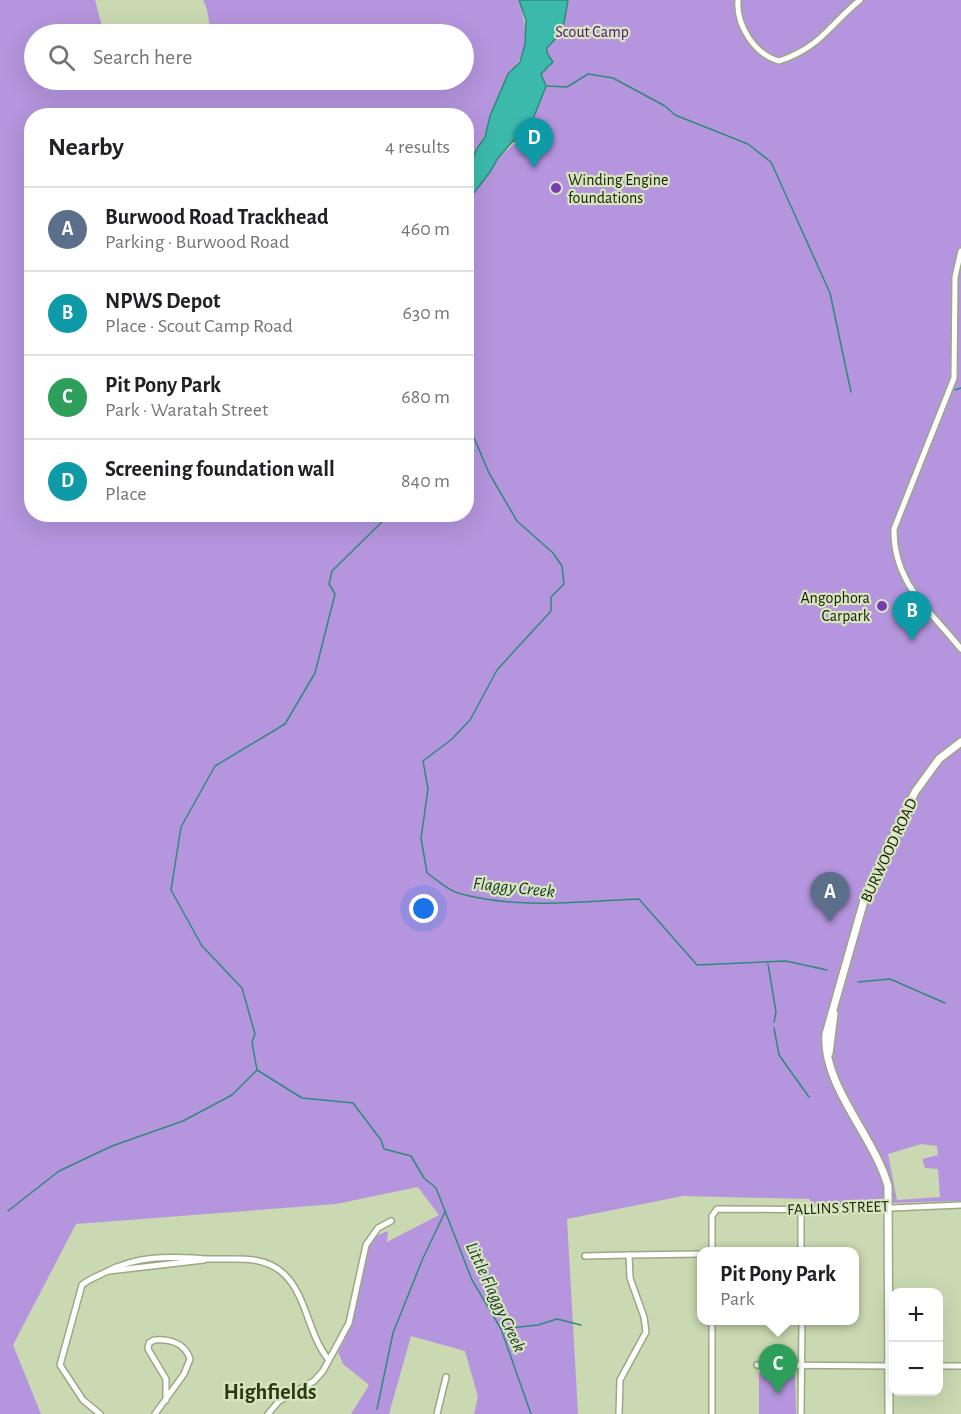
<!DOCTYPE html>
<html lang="en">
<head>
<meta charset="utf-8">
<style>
	:root { --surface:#fff; --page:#f6f6f6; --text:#202124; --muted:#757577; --line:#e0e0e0; --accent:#2563eb }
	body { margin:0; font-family:"Alegreya Sans",sans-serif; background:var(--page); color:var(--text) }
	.controls { position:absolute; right:18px; bottom:18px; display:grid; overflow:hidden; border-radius:12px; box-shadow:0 6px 24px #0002 }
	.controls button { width:54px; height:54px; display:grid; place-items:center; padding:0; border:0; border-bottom:2px solid var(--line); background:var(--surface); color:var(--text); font:30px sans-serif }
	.you { position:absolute; left:424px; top:909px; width:21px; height:21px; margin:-15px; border:4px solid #fff; border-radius:50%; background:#1a73e8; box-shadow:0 0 0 9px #1a73e833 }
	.badge { display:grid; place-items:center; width:39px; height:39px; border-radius:50%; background:var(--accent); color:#fff; font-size:20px; font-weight:700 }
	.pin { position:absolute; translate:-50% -50px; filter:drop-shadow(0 2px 3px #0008) }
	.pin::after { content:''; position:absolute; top:32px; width:21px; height:18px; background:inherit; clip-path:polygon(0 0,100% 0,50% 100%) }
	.popup { position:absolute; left:697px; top:1247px; width:162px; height:78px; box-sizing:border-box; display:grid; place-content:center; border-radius:12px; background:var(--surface); filter:drop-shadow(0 2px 4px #0005); font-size:20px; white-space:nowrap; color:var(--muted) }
	.popup b { font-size:22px; color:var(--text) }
	.popup::after { content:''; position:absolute; left:50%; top:100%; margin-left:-12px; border:12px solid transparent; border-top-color:var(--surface) }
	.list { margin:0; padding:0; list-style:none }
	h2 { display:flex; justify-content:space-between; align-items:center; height:78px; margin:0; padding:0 24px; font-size:26px }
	h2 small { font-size:20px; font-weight:400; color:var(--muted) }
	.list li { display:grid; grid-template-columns:39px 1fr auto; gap:18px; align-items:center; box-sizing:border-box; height:84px; padding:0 24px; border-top:2px solid var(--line) }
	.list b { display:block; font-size:22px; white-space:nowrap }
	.list p { margin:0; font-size:20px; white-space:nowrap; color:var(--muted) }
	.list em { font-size:20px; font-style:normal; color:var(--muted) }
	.icon { flex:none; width:33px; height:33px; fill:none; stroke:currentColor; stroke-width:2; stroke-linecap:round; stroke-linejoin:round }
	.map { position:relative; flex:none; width:961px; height:1414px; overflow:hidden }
	.search { position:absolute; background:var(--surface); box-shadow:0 6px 24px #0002; left:24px; top:24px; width:450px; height:66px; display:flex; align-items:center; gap:15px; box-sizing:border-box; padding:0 21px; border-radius:33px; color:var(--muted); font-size:22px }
	.panel { position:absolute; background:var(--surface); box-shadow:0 6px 24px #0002; left:24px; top:108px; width:450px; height:414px; border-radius:24px }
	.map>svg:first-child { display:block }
</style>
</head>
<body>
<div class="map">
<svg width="961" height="1414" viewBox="0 0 961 1414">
	<rect width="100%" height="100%" fill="#cad9b1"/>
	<!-- green -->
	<g fill="#b595de" fill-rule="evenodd">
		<path d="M 0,0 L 95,0 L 104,34 L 34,34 L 34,80 L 464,80 L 464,34 L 211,34 L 207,9 L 203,0 L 519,0 C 527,29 532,51 508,74 L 467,180 L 466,116 L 32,116 L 32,514 L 466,514 L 467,202 L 490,172 L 498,158 L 528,132 L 546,86 L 540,74 L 549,67 L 551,57 L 547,53 L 547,48 L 557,37 L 564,23 L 568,0 L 961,0 L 961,1201 L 811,1205 L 810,1199 L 683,1196 L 567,1219 L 578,1414 L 474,1414 L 478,1397 L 465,1351 L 411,1336 L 389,1414 L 351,1414 L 369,1385 L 343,1364 L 338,1352 C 352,1329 357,1303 362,1277 C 364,1268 364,1257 368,1249 C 372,1239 378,1234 388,1231 L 387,1242 L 439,1215 L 418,1187 L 336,1204 L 76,1224 L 13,1345 L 41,1414 L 0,1414 ZM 921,1144 L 937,1146 L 938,1155 L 922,1159 L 925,1168 L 938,1169 L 940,1197 L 897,1200 L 888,1154 Z"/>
		<path d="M 765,1368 L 795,1371 L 796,1414 L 759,1414 L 759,1373 Z"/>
	</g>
	<!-- water -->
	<path fill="#3bbaab" stroke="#308a7b" stroke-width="1.5" d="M 519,0 L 568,0 L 564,23 L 557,37 L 547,48 L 547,53 L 553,62 L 541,74 L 546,86 L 528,132 L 512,142 L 498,158 L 490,172 L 467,202 L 467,180 L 476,150 L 485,137 L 490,116 L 508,74 L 520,62 L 525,44 L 526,20 Z"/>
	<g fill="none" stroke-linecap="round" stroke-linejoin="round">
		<!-- stream -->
		<g stroke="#308a7b" stroke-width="1.5">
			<path d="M 547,86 L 567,87 L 588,74 L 613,78 L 665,106 L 675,115 L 748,144 L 771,162 L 830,293 L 851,392"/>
			<path d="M 955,390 L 961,388"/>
			<path d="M 466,419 L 489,473 L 517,521 L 553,553 L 562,566 L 564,584 L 551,597 L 551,611 L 497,670 L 470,720 L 452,739 L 423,761 L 428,789 L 421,838 L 427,873 C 436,879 447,890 458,893 C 517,910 579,901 639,899 L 697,965 L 786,961 L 827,970"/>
			<path d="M 390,514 L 332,571 L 329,584 L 335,594 L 315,673 L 285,724 L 215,766 L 181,827 L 171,890 L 202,946 L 242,988 L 255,1034 L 252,1042 L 257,1070 L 302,1098 L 353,1103 L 381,1140 L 384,1149 L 411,1156 L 424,1178 L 436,1188 L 472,1280 L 501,1329 L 531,1414"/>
			<path d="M 768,964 L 776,1012 L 774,1022"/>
			<path d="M 858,982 L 890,979 L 945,1003"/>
			<path d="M 774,1028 L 779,1055 L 809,1097"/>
			<path d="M 8,1211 L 59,1171 L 112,1146 L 183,1121 L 232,1095 L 257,1070"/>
			<path d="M 501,1329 L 538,1325 L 557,1319 L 581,1325"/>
			<path d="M 377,1409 L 393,1333 L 423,1258 L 445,1212"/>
		</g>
		<defs>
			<g id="minor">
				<path d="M 738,0 C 736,25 754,54 779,61 C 821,47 828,26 860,0"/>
				<path d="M 961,251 L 955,277 L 954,378 L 894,529 C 893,583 930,610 961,649"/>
				<path d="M 801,1209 L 801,1252"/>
				<path d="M 712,1252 L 712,1216 L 717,1209 L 846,1210 L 961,1205"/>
				<path d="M 585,1256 L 629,1255"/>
				<path d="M 109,1271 L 204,1260"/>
				<path d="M 757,1365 L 894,1366"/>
				<path d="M 938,1366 L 961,1366"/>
				<path d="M 100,1414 L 83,1400 L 60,1365 L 82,1285 C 89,1279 98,1276 106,1272 C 140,1254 172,1257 209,1259 C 235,1260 263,1254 284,1274 C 307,1296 308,1334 328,1359"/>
				<path d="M 155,1414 L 184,1374 L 190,1359 C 185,1343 169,1339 154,1340 L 149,1343 L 148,1349 L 166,1379 L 166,1400"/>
				<path d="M 268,1414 L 279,1401 L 314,1381 L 323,1371 L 349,1323 L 366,1245 L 378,1228 L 391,1221"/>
				<path d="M 437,1414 L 446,1377"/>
				<path d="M 619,1414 L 620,1380 L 646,1332 L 644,1317 L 630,1278 L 629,1255 L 702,1254"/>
				<path d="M 712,1414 L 712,1320"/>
				<path d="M 801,1414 L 802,1320"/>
			</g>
			<g id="secondary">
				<path d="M 829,1053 L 834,1014"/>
				<path d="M 889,1414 L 888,1186 C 874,1136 822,1085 826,1034 L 865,897 L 888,847 L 915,792 L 939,759 L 961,742"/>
			</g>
		</defs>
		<!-- minor casing -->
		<use href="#minor" stroke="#9ba982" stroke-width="8"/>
		<!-- secondary casing -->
		<use href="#secondary" stroke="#9ba982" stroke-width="10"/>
		<!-- minor -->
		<use href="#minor" stroke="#fff" stroke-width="5"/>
		<!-- secondary -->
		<use href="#secondary" stroke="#fff" stroke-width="7"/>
	</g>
	<!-- markers -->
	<g fill="#783cb1" stroke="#d7e6bd" stroke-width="2">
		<circle cx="556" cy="188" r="6"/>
		<circle cx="882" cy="606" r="6"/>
	</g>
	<g text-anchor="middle" stroke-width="4.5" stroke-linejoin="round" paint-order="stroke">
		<!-- park labels -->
		<g font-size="16" fill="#501080" stroke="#d7e6bd">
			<text x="592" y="37">Scout Camp</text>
		</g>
		<!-- poi labels -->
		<g font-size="16" fill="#161b0c" stroke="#d7e6bd" text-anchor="start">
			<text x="568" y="185">Winding Engine<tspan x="568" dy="18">foundations</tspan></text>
			<text x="870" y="603" text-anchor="end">Angophora<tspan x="870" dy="18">Carpark</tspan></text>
		</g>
		<!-- street labels -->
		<g font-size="16" fill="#161b0c" stroke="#d7e6bd">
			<text transform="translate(888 850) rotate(-65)" y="6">BURWOOD ROAD</text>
			<text transform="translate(838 1207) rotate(-2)" y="6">FALLINS STREET</text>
		</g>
		<!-- water labels -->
		<g font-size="18" font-style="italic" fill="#16312d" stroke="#d7e6bd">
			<text transform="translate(514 887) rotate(6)" y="6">Flaggy Creek</text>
			<text transform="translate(496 1297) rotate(65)" y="6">Little Flaggy Creek</text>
		</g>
		<!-- district labels -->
		<g font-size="22" font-weight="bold" fill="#2d3815" stroke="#d7e6bd">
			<text x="270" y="1399">Highfields</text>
		</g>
	</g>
</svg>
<div class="controls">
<button>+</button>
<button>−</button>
</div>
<div class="you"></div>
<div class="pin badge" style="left:830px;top:922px;background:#5c6f8a">A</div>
<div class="pin badge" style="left:912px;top:641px;background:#0f9aa8">B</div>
<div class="pin badge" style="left:778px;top:1394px;background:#2e9e5b">C</div>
<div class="popup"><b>Pit Pony Park</b>Park</div>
<div class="pin badge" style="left:534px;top:168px;background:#0f9aa8">D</div>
<div class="search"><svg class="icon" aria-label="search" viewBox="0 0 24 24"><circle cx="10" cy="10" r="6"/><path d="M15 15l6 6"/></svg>Search here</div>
<section class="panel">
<h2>Nearby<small>4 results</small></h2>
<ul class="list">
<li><span class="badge" style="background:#5c6f8a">A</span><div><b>Burwood Road Trackhead</b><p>Parking · Burwood Road</p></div><em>460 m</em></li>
<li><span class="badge" style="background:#0f9aa8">B</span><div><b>NPWS Depot</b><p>Place · Scout Camp Road</p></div><em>630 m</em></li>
<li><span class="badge" style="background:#2e9e5b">C</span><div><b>Pit Pony Park</b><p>Park · Waratah Street</p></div><em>680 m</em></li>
<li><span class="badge" style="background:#0f9aa8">D</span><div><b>Screening foundation wall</b><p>Place</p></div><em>840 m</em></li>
</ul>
</section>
</div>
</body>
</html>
